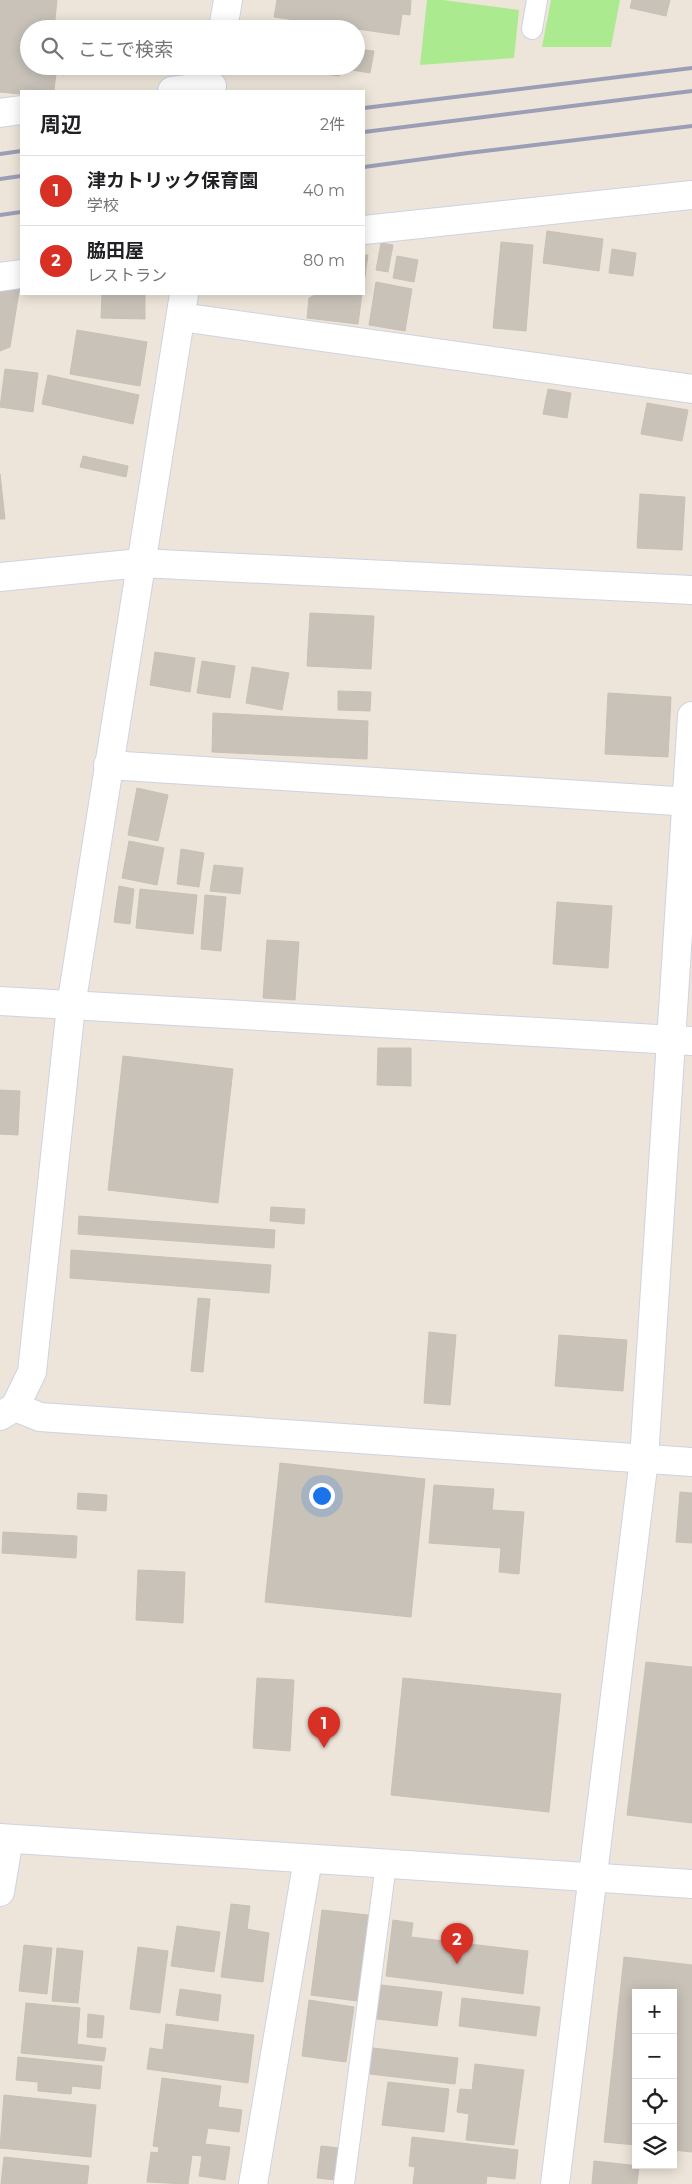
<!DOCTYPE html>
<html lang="ja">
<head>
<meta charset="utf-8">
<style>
	:root { --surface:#fff; --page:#f6f6f6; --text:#202124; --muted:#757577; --line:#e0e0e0; --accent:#d93025 }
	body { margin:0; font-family:Montserrat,"Noto Sans JP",sans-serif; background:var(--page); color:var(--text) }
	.controls { position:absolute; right:15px; bottom:15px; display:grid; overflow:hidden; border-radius:0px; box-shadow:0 2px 12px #0003 }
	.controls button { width:45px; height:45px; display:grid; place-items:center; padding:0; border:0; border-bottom:1px solid var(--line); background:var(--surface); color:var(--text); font:25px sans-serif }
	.you { position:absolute; left:321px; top:1495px; width:18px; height:18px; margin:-12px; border:4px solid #fff; border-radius:50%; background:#1a73e8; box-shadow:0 0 0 8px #1a73e833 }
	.badge { display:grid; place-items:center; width:32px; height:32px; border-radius:50%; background:var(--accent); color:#fff; font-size:16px; font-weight:700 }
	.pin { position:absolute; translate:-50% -41px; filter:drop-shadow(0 1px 2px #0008) }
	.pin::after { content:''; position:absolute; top:26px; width:18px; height:15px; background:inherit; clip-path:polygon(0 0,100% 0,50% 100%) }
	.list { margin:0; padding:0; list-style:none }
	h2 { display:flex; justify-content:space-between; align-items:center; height:65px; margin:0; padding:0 20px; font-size:21px }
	h2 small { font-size:16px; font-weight:400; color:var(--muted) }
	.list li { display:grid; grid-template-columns:32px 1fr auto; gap:15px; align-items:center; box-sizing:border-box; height:70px; padding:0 20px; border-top:1px solid var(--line) }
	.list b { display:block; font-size:19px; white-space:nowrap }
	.list p { margin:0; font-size:16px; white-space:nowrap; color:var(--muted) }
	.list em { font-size:16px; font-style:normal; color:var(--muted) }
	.icon { flex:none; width:28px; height:28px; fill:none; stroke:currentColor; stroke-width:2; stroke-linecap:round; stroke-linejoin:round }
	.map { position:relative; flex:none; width:692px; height:2184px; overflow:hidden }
	.search { position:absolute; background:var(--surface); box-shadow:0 2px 12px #0003; left:20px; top:20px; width:345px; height:55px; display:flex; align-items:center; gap:12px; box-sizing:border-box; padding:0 18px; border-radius:28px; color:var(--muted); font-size:19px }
	.panel { position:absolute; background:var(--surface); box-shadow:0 2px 12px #0003; left:20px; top:90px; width:345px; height:205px; border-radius:0px }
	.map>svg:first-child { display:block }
</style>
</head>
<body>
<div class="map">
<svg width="692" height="2184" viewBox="0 0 692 2184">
	<rect width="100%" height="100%" fill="#ede5d9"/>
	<!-- green -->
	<g fill="#acea8f">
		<path d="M 427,0 L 443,0 L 519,10 L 514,58 L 420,65 Z"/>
		<path d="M 551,0 L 620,0 L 611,47 L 542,47 Z"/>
	</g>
	<!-- building -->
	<g fill="#c8c2b9" stroke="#c8c1b3">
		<path d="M 0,0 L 57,0 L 54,29 L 29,29 L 29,66 L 66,66 L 64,75 L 56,73 L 54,90 L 21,91 L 21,94 L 0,92 Z"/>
		<path d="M 277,0 L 411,0 L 410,15 L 402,14 L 399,35 L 274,17 Z"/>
		<path d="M 632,0 L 670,0 L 666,16 L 630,8 Z"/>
		<path d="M 356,49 L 374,51 L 370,73 L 340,68 L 339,76 L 290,68 L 290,66 L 356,66 Z"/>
		<path d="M 547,231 L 603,239 L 599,271 L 543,263 Z"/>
		<path d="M 501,242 L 533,245 L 526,331 L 493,328 Z"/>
		<path d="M 381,243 L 393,245 L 388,272 L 376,270 Z"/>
		<path d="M 612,249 L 636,253 L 633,276 L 609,273 Z"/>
		<path d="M 364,255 L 368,255 L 364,283 Z"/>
		<path d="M 397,256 L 418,260 L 414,282 L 393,278 Z"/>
		<path d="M 376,282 L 412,289 L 405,331 L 369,325 Z"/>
		<path d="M 20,286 L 10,347 L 0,351 L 0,289 Z"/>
		<path d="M 102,294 L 145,294 L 145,319 L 101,318 Z"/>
		<path d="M 317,294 L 362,294 L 358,324 L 307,318 L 309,298 Z"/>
		<path d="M 77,330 L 147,342 L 140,386 L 70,374 Z"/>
		<path d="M 5,369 L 38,373 L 33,412 L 0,407 Z"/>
		<path d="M 48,375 L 139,395 L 133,424 L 42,404 Z"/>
		<path d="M 548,389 L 571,393 L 567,418 L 543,414 Z"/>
		<path d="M 647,403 L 688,410 L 682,441 L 641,434 Z"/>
		<path d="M 83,456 L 128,466 L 126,477 L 80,467 Z"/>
		<path d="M 0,474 L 5,519 L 0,519 Z"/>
		<path d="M 640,494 L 685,497 L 682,550 L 637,548 Z"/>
		<path d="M 310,613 L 374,616 L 371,669 L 307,666 Z"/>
		<path d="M 155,652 L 195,658 L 190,692 L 150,685 Z"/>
		<path d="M 202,661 L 235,666 L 230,698 L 197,693 Z"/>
		<path d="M 252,667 L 289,673 L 282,710 L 246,703 Z"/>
		<path d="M 338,691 L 371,692 L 370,711 L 338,710 Z"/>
		<path d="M 608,693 L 671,697 L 668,757 L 605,754 Z"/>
		<path d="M 213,713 L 368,721 L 367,759 L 212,752 Z"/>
		<path d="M 137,788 L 168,795 L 158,841 L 128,835 Z"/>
		<path d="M 129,841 L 164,848 L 157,885 L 122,878 Z"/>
		<path d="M 181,849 L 204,853 L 199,887 L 177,884 Z"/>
		<path d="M 214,865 L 243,868 L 240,894 L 210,891 Z"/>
		<path d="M 119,886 L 134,889 L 130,924 L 114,922 Z"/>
		<path d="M 140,889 L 197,895 L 193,934 L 136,928 Z"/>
		<path d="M 205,895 L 226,897 L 221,951 L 201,949 Z"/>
		<path d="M 557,902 L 612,906 L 608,968 L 553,964 Z"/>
		<path d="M 267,940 L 299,942 L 295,1000 L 263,998 Z"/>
		<path d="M 378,1048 L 411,1048 L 411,1086 L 377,1085 Z"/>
		<path d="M 123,1056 L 233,1069 L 218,1203 L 108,1190 Z"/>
		<path d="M 0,1090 L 20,1091 L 18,1135 L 0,1134 Z"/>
		<path d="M 271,1207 L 305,1209 L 304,1224 L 270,1221 Z"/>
		<path d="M 79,1216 L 275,1230 L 274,1248 L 78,1234 Z"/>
		<path d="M 71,1250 L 271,1265 L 269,1293 L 70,1278 Z"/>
		<path d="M 198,1298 L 210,1299 L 203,1372 L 191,1371 Z"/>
		<path d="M 429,1332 L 456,1335 L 450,1405 L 424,1403 Z"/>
		<path d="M 559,1335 L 627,1340 L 623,1391 L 555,1386 Z"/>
		<path d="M 280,1463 L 425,1479 L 411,1617 L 265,1602 Z"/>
		<path d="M 434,1485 L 494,1489 L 492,1510 L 524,1512 L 519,1574 L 499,1572 L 501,1548 L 429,1543 Z"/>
		<path d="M 680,1492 L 692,1493 L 692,1543 L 676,1542 Z"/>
		<path d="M 78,1493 L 107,1495 L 106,1511 L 77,1509 Z"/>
		<path d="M 3,1532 L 77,1536 L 76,1558 L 2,1553 Z"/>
		<path d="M 138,1570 L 185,1572 L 183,1623 L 136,1620 Z"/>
		<path d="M 646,1662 L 692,1667 L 692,1823 L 627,1815 Z"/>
		<path d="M 257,1678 L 294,1680 L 290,1751 L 253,1748 Z"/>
		<path d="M 403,1678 L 561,1694 L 549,1812 L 391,1795 Z"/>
		<path d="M 231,1904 L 250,1906 L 247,1929 L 269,1933 L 263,1982 L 221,1977 Z"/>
		<path d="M 322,1910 L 368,1915 L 357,2001 L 311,1995 Z"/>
		<path d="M 393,1920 L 413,1923 L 411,1937 L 528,1951 L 523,1994 L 386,1976 Z"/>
		<path d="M 177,1926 L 220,1932 L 214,1972 L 171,1966 Z"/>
		<path d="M 24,1945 L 52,1948 L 47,1994 L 19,1991 Z"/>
		<path d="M 138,1947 L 168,1951 L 160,2013 L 130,2009 Z"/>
		<path d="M 57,1948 L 83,1951 L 78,2003 L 52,2001 Z"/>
		<path d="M 624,1957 L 692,1965 L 692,2152 L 673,2150 L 673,1993 L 636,1993 L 636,2145 L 604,2142 Z"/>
		<path d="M 381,1985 L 442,1992 L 437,2026 L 377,2019 Z"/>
		<path d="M 180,1989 L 221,1995 L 218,2021 L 176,2015 Z"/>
		<path d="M 462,1998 L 540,2007 L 536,2036 L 459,2026 Z"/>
		<path d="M 309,2000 L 354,2007 L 346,2062 L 302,2056 Z"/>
		<path d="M 26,2003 L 80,2008 L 77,2044 L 106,2048 L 104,2061 L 21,2053 Z"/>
		<path d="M 88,2014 L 104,2016 L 102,2038 L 87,2037 Z"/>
		<path d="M 166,2024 L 254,2035 L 248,2083 L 147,2069 L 150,2048 L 163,2050 Z"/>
		<path d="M 373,2048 L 458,2058 L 455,2084 L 370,2074 Z"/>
		<path d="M 18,2057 L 102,2066 L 100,2089 L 72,2086 L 71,2094 L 38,2091 L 38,2082 L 16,2080 Z"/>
		<path d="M 475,2064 L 524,2070 L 514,2145 L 466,2140 L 469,2114 L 457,2112 L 460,2089 L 472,2090 Z"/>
		<path d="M 162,2078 L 221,2086 L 218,2107 L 242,2110 L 239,2132 L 208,2128 L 205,2144 L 230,2147 L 225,2180 L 199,2176 L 202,2156 L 192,2155 L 188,2184 L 147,2182 L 151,2152 L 158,2153 L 159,2147 L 153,2146 Z"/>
		<path d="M 388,2082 L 449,2089 L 444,2132 L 382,2125 Z"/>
		<path d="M 4,2095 L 96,2105 L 91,2157 L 0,2148 Z"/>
		<path d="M 412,2137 L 518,2150 L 515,2179 L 487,2176 L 486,2184 L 413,2184 L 415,2167 L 409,2166 Z"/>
		<path d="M 321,2146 L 339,2148 L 335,2180 L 317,2178 Z"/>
		<path d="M 4,2157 L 89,2166 L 87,2184 L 1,2184 Z"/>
		<path d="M 594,2161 L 639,2166 L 637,2184 L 592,2184 Z"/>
	</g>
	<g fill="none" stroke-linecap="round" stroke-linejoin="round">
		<defs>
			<g id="lane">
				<path d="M 532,29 L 537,0"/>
				<path d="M 344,2184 L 386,1864"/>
			</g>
			<g id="street">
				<path d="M 223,29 L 228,0"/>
				<path d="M 172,91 L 212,86"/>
				<path d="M 0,113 L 21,110"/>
				<path d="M 364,230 L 692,195"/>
				<path d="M 0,277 L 21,274"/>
				<path d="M 181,317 L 692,389"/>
				<path d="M 108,765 L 692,802"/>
				<path d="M 0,1001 L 692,1041"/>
				<path d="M 15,1407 L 40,1417 L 692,1462"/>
				<path d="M 0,1416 L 15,1407 L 32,1372 L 71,1006 L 184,294"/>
				<path d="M 0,1892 L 9,1839"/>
				<path d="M 253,2184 L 308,1859"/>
				<path d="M 555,2184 L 644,1459 L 692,716"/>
			</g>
			<g id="secondary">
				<path d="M 0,577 L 140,563 L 692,590"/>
				<path d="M 0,1838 L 692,1884"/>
			</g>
		</defs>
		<!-- lane casing -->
		<use href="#lane" stroke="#ced2e4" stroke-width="22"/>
		<!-- street casing -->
		<use href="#street" stroke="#ced2e4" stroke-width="30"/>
		<!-- secondary casing -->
		<use href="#secondary" stroke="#ced2e4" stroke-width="30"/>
		<!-- lane -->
		<use href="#lane" stroke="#fff" stroke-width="20"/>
		<!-- street -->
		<use href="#street" stroke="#fff" stroke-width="28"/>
		<!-- secondary -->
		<use href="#secondary" stroke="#fff" stroke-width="28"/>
		<!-- rail -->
		<g stroke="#9b9fb6" stroke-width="4">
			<path d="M 364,108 L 692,68"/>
			<path d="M 364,132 L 692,91"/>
			<path d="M 0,154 L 21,151"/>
			<path d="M 364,167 L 468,153 L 692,126"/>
			<path d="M 0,179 L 21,176"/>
			<path d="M 0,215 L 21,212"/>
		</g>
	</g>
</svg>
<div class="controls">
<button>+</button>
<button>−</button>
<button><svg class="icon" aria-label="locate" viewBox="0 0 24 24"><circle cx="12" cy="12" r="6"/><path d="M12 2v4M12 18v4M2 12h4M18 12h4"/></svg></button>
<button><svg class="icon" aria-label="layers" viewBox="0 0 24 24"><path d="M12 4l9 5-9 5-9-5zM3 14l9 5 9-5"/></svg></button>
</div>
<div class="you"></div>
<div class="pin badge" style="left:324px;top:1748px">1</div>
<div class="pin badge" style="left:457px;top:1964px">2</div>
<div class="search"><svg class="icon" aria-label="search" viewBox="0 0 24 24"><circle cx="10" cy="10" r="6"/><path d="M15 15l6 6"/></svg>ここで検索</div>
<section class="panel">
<h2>周辺<small>2件</small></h2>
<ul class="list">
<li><span class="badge">1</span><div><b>津カトリック保育園</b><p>学校</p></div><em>40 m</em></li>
<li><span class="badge">2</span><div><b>脇田屋</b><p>レストラン</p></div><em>80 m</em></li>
</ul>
</section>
</div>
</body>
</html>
